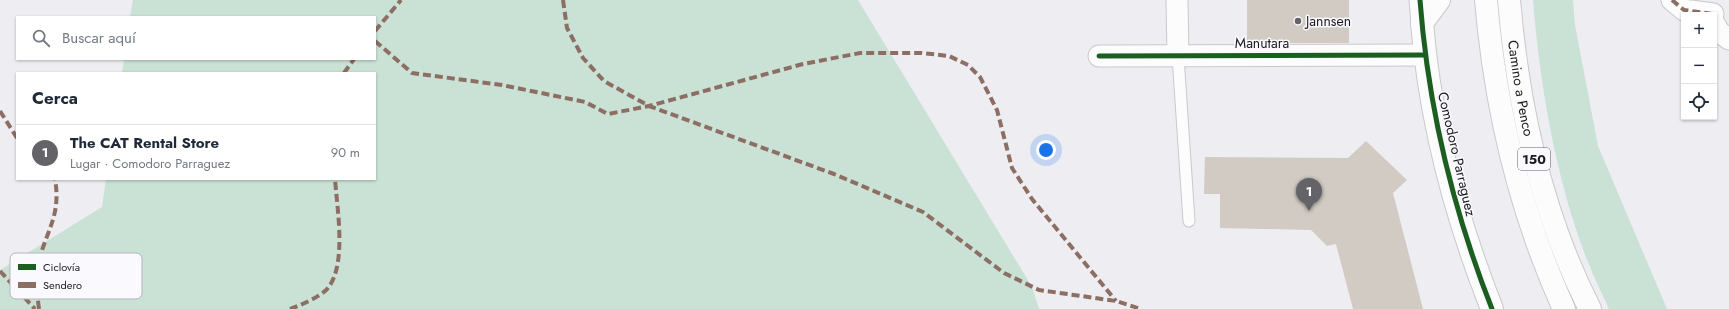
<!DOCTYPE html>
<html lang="es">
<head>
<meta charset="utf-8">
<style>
	:root { --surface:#fff; --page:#f2f2f3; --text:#1f2937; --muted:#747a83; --line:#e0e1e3; --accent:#646468 }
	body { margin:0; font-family:Jost,sans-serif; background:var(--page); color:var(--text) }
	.controls { position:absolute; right:12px; top:12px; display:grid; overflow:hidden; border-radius:0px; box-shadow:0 1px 3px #0004 }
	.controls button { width:36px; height:36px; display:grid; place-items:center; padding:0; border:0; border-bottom:1px solid var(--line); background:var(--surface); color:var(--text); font:20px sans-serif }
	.you { position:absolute; left:1046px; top:150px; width:14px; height:14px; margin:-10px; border:3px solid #fff; border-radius:50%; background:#1a73e8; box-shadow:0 0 0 6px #1a73e833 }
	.badge { display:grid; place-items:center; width:26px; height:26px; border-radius:50%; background:var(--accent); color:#fff; font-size:13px; font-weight:700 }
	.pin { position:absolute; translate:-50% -33px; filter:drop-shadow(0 1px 2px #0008) }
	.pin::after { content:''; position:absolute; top:21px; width:14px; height:12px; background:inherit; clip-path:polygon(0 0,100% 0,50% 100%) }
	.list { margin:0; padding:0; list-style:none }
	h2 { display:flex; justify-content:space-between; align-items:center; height:52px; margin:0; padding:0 16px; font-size:17px }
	h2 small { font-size:13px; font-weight:400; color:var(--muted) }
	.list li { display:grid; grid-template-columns:26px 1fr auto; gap:12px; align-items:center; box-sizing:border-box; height:56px; padding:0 16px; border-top:1px solid var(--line) }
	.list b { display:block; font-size:15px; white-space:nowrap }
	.list p { margin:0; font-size:13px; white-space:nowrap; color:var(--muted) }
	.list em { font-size:13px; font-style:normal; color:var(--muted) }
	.icon { flex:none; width:22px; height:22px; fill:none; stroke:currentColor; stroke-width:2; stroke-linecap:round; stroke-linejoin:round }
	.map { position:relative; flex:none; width:1729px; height:309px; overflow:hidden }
	.search { position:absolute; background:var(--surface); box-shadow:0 1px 3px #0004; left:16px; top:16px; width:360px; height:44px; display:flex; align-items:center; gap:10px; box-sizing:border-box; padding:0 14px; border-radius:0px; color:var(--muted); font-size:15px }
	.panel { position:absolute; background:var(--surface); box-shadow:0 1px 3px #0004; left:16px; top:72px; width:360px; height:108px; border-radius:0px }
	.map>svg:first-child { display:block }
</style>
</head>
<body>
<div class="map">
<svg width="1729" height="309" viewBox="0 0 1729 309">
	<rect width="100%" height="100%" fill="#ededf2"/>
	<!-- green -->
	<g fill="#cae1d6">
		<path d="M 133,0 L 858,0 L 1032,287 L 1039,309 L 0,309 L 0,270 L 102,207 L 106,179 L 375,179 L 375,73 L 122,73 L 124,59 L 375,59 L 375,17 L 130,17 Z"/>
		<path d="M 1533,0 L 1573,0 L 1575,25 L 1598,146 L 1667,309 L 1609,309 C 1602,293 1594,278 1588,262 C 1556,181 1540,86 1533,0 Z"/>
	</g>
	<!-- building -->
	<g fill="#d1cbc4">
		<rect x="1247" y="0" width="102" height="43"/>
		<path d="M 1366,141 L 1407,180 L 1393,193 L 1423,309 L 1353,309 L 1336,244 L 1327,246 L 1311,230 L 1220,228 L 1220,194 L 1204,194 L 1205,157 L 1348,158 Z"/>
	</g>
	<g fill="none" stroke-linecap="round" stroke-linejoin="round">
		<defs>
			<path id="service" d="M 1178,56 L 1189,221"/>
			<g id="minor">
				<path d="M 1177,0 L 1178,56"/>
				<path d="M 1420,0 L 1422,23"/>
				<path d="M 1672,0 L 1684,10 L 1713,14"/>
				<path d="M 1714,23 L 1719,32 L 1729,39"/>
				<path d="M 1099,56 L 1424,55"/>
			</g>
			<path id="tertiary" d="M 1422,23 C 1430,121 1456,218 1492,309"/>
			<g id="trunk">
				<path d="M 1486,0 C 1495,106 1520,212 1564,309"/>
				<path id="s1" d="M 1509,0 C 1518,107 1541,213 1590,309"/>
				<path d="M 1422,23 L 1439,0"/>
			</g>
		</defs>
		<!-- service casing -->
		<use href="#service" stroke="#c9c9cc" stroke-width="13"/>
		<!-- minor casing -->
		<use href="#minor" stroke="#c9c9cc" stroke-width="23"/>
		<!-- tertiary casing -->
		<use href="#tertiary" stroke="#c9c9cc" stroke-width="24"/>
		<!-- trunk casing -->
		<use href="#trunk" stroke="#c9c9cc" stroke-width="24"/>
		<!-- service -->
		<use href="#service" stroke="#fcfcfd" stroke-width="11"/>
		<!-- minor -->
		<use href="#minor" stroke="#fcfcfd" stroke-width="21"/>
		<!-- tertiary -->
		<use href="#tertiary" stroke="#fcfcfd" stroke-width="22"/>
		<!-- trunk -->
		<use href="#trunk" stroke="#fcfcfd" stroke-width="22"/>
		<!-- quiet -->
		<g stroke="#8d6e63" stroke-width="4" stroke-dasharray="8 4" stroke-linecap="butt">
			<path d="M 563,0 L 567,28 L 583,58 L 604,81 L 649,106 L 834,174 L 923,212 L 1004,273 L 1039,290 L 1116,301 L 1141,309"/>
			<path d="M 1672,0 L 1684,10 L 1713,14"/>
			<path d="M 375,31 L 401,0"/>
			<path d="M 375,41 L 412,73 L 502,85 L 585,102 L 608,114 L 649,106 L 803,64 L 860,53 L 922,53 L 949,56 L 968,65 L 980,77 L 997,110 L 1012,168 L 1032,199 L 1116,301"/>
			<path d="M 344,73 L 354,59"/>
			<path d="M 0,111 L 17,138"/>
			<path d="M 0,271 L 35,309"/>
			<path d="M 39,309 C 37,292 34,277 39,260 C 48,228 61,214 55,179"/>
			<path d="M 290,309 C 299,306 322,296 328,288 C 347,264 337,208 335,179"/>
		</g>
		<defs>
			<g id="cycleway">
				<path d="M 1420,0 C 1428,106 1453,210 1492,309"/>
				<path d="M 1099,56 L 1424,55"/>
			</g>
		</defs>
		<!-- cycleway casing -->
		<use href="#cycleway" stroke="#f9f9fe" stroke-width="8"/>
		<!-- cycleway -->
		<use href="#cycleway" stroke="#1b5e20" stroke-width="5"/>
	</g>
	<!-- markers -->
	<circle fill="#646468" stroke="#f9f9fe" stroke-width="1.5" cx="1298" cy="21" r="4"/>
	<g text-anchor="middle" stroke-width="3" stroke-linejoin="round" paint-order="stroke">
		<!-- shield labels -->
		<rect fill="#f9f9fe" stroke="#5e5e61" stroke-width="1" x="1518" y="148" width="32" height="22" rx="3"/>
		<g font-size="13" font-weight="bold" fill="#1b1b1e">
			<text x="1534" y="164">150</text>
		</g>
		<!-- poi labels -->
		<g font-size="14" fill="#1b1b1e" stroke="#f9f9fe" text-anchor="start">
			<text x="1306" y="26">Jannsen</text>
		</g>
		<!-- street labels -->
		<g font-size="14" fill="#1b1b1e" stroke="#f9f9fe">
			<text x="1262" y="48">Manutara</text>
			<text dy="5" stroke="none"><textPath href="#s1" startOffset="89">Camino a Penco</textPath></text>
			<text transform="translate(1457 154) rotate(77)" y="5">Comodoro Parraguez</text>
		</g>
	</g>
	<!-- legend -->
	<rect x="10" y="253" width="132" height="46" rx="6" fill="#f9f9fe" stroke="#b6b6bb" stroke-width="1"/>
	<rect x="18" y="264" width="18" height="6" fill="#1b5e20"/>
	<rect x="18" y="282" width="18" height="6" fill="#8d6e63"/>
	<g font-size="11" fill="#1b1b1e">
		<text x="43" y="271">Ciclovía</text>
		<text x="43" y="289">Sendero</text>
	</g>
</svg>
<div class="controls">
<button>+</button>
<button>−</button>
<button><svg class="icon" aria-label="locate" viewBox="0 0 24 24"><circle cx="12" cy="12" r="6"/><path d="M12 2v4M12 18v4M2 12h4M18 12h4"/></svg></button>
</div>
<div class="you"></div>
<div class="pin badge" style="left:1309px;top:211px">1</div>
<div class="search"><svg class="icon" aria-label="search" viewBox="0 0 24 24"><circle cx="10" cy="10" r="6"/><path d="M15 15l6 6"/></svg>Buscar aquí</div>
<section class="panel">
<h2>Cerca<small></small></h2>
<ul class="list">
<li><span class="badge">1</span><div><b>The CAT Rental Store</b><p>Lugar · Comodoro Parraguez</p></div><em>90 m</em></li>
</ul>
</section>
</div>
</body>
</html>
